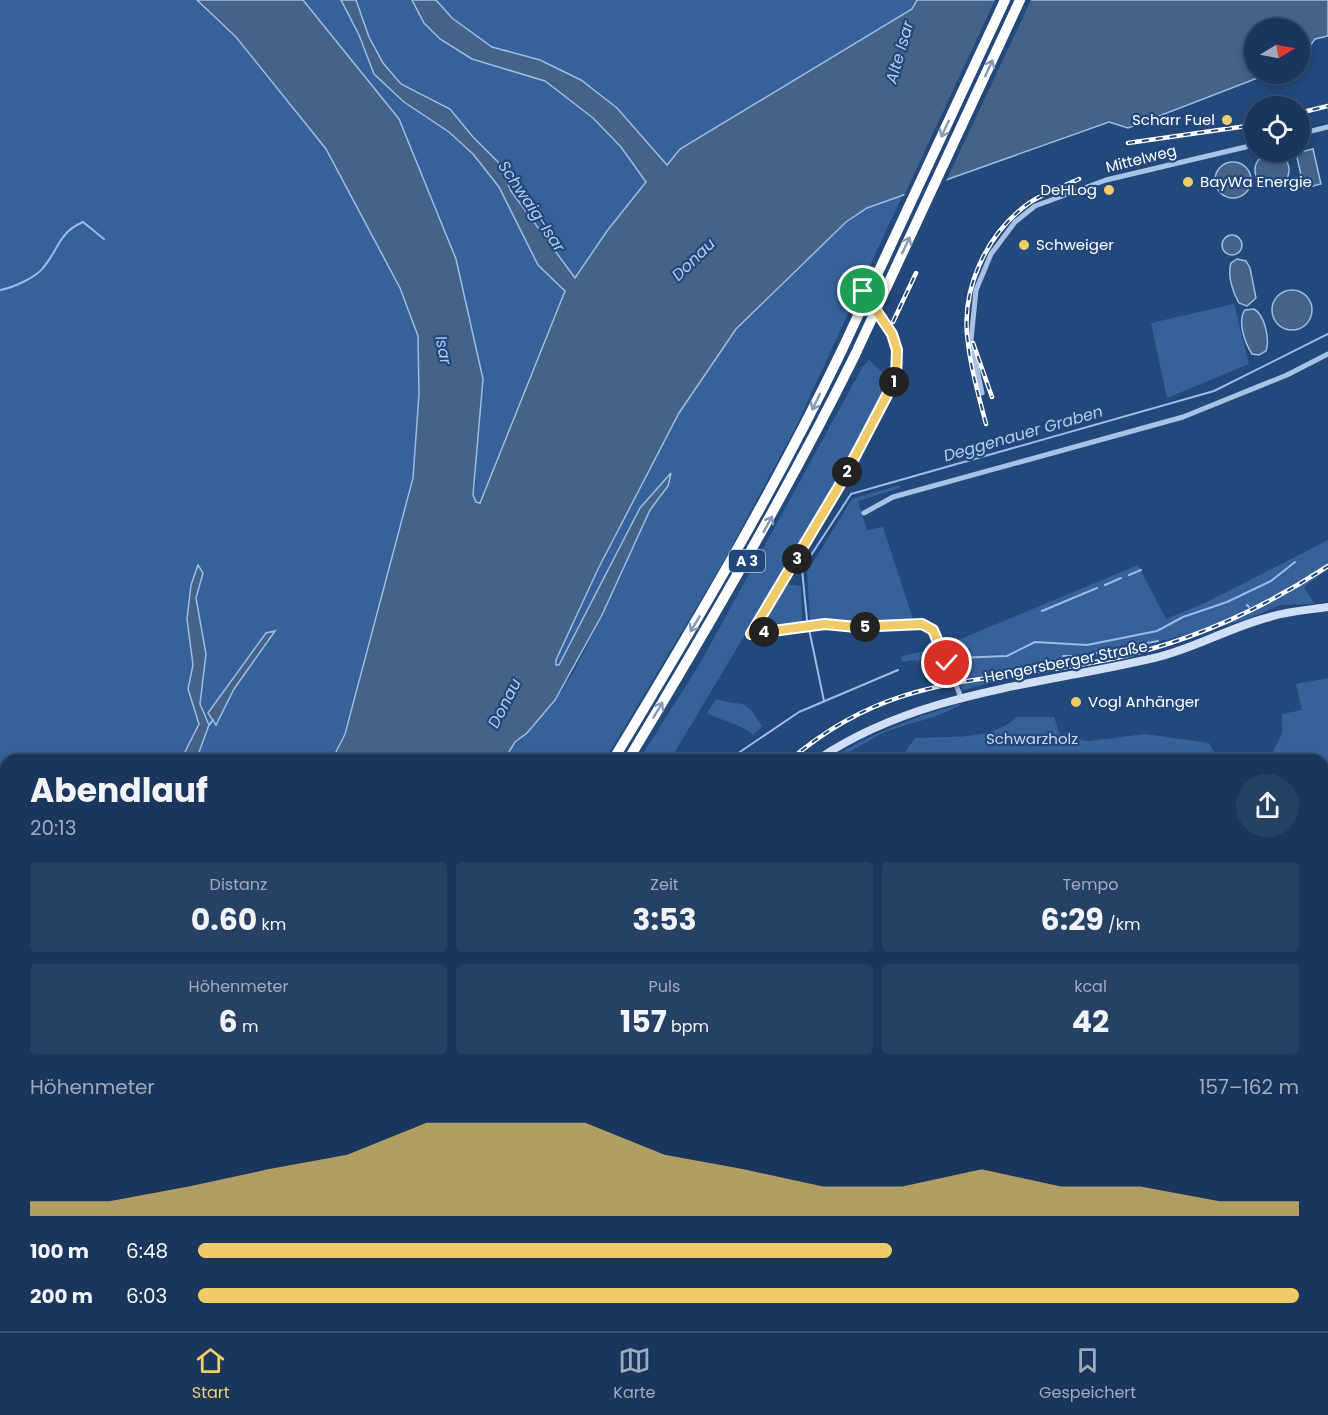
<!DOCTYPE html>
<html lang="de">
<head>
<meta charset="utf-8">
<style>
  body { margin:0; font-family:Poppins,sans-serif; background:#274165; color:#f1f3f6; height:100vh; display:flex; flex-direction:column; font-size:22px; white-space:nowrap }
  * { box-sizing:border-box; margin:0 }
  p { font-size:20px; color:#9fabbb }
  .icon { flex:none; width:33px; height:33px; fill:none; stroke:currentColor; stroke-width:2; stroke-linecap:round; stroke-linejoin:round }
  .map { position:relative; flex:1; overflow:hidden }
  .panel { position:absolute; left:0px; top:754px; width:1329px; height:578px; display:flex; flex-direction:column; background:#1a365c; border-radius:18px 18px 0 0; box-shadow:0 3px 9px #0003,0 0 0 2px #385072 }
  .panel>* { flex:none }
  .needle { width:39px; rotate:80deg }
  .fabs { position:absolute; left:1244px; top:18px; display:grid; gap:12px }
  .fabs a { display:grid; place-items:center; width:66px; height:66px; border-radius:50%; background:#1a365c; box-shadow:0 3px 9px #0003,0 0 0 2px #385072; font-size:30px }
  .pin { position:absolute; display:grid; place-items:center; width:51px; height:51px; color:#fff; margin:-26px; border:3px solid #fff; border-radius:50%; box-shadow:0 2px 6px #0007 }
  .km { position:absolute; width:30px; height:30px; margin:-15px; border-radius:50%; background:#222; color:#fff; font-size:16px; line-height:30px; text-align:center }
  .round { display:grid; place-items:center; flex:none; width:63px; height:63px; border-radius:32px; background:#274165 }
  .overview { display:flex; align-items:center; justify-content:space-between; height:102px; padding:0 30px }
  h1 { font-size:33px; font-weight:700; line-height:45px }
  .figures { display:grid; grid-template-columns:repeat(3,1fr); gap:9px; height:102px; padding:6px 30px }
  .figures div { display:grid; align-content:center; border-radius:6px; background:#274165; text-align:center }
  .figures b { font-size:30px; font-weight:700 }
  .figures small { font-size:16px; font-weight:400 }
  .figures p { font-size:16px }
  .chart { height:168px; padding:12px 30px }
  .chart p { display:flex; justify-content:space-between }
  .chart svg { width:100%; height:108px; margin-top:6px; fill:#f0cb6a; opacity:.7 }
  ul { padding:0 30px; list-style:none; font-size:20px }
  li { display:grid; grid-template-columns:96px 72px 1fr; align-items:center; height:45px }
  li i { height:15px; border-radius:8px; background:#f0cb6a }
  .dock { display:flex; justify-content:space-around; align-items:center; height:84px; border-top:2px solid #385072; background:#1a365c; font-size:16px; color:#9fabbb }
  .dock a { display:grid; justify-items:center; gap:3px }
  .dock .current { color:#f0cb6a }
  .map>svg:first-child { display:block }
  .green { fill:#376299 }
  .water { fill:#466287; stroke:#9bbce6; stroke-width:1.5 }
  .pier { fill:#23487b }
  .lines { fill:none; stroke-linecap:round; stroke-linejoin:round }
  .stream { stroke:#9bbce6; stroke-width:2 }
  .minor { stroke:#a7c2e5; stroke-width:5 }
  .secondary { stroke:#d0dff5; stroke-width:8 }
  .motorway { stroke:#fff; stroke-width:10 }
  .rail-casing { stroke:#fff; stroke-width:4.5 }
  .rail { stroke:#23487b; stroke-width:2; stroke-dasharray:7; stroke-linecap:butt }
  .motorway-bridge { stroke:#fff; stroke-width:10 }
  .oneway { stroke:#869ab6 }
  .route-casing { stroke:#fff; stroke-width:12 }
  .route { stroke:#f0cb6a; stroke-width:8 }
  .poi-dot { fill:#f0cb6a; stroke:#23487b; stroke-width:2 }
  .labels { text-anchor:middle; stroke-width:4.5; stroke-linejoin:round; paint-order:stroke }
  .shield { fill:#23487b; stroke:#bdc8d7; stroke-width:1.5 }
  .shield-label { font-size:14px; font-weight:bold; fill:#fff }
  .poi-label { font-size:15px; fill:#fff; stroke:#23487b; text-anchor:start }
  .street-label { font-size:15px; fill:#fff; stroke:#23487b }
  .park-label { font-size:15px; fill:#c9dcf4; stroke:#23487b }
  .water-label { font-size:16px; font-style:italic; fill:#b2cced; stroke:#23487b }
</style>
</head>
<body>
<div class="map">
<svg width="1328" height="1331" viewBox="0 0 1328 1331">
  <rect width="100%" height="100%" fill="#23487b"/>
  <!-- green -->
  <path class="green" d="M0,0H197L236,37L326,149L400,288L418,336L419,394L413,478L344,734L332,760H6V1192L0,1200Z
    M303,0H341L359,35L374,74L449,132L473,154L499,187L538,265L566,291L480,503L476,502L473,495L476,482L399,119Z
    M356,0H412L424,23L440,39L472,59L545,81L593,118L621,147L646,182L607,231L575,278L511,191L498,162L422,93L401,84L383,63L369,37Z
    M436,0H917L912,8L680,149L667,165L617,108L540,60L492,47L451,18Z
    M902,196L795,429L720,568L605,760H504C516,737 538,723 554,702C596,643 617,572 650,510C657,497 667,489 670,474L640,508L559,665H556V660L598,569L679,413L736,329L846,222L867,208Z
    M1234,304L1249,364L1167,398L1151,323Z
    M869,360L890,379L834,486L670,760H639L699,665L863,366Z
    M900,485V488L858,501L867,530L883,527L914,622L888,625L810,621L807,572L852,499Z
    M1328,540V569L1304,587L1314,604L1280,605L1246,620L962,690L954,664L944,646L1138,565L1166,619L1209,601Z
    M785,584L801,586L802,623L766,628L763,620Z
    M935,645L942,659L930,662L923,658L917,662L915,660L902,662L901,656L926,651Z
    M1328,678V1331H558L561,1326H1323V760H1269L1282,733V714L1302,710L1296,684Z
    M716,699C745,708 743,695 762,726L753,735C742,724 721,721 707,713Z
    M963,703C941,718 905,723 879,735C868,740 838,761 829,760C871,733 915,717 963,703Z
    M1017,717H1054L1061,738L1089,741L1145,734L1209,743L1218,760H900L915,738C949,736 991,741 1017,717Z
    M6,1245V1326H35L32,1331H0V1256Z"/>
  <!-- water -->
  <path class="water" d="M197,0H303L399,119L456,259L483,379L473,495L476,502L480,503L565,291L538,265L499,187L473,154L449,132L404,102L374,74L359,35L341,0H356L369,37L383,63L401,84L450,109L473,137L498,162L511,191L575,278L607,231L646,182L621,147L593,118L545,81L472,59L440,39L424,23L412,0H436L452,18L492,47L540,60L581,80L617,108L667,165L680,149L912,9L917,0H1328V36L1315,39L1299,61V28H1254V74H1268L1128,128L1109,122L867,208L846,222L736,329L679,413L598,569L556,660V665H559L640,508L671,473L668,486L650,510L602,615L555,700L527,733L515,742L504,760H332L345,734L413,478L419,394L418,336L400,288L326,149L236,37Z
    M1313,149L1321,184L1304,188L1296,153Z
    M1255 170a17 17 0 1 1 34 0a17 17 0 1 1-34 0Z
    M1215 180a18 18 0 1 1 36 0a18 18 0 1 1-36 0Z
    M1222 245a10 10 0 1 1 20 0a10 10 0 1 1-20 0Z
    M1237,259L1246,261L1250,268L1256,298L1247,306L1239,303C1233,293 1227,275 1231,263Z
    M1272 310a20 20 0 1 1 40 0a20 20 0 1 1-40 0Z
    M1254,309C1265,315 1270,340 1266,351L1259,355L1252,354C1245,343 1237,321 1245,310Z
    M198,565L203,573L196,598L206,654L200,704L209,725L196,760L183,756L199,724L188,689L193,665L187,619L191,585Z
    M275,631L234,689L216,725L208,713L266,633Z
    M6,1192V1245L0,1256V1200Z
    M43,1326H206L203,1331H39Z"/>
  <!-- pier -->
  <path class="pier" d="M995,0H1031L945,183L903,198Z"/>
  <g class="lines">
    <!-- stream -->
    <path class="stream" d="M0,290C12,288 35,278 43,268C59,249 58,233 83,222L104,239
      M1129,575L1141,570
      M1105,585L1121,578
      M1247,605L1249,607
      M1042,611L1097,588
      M807,620L802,569L851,494L1214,391L1328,334
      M809,629L824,701
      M1063,656H1081L1158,641
      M924,658L948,649L953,657L957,658L1007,656L1035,642L1087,645L1157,631L1183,617L1227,602L1271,581L1295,562
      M209,725L213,720
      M182,760L183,756
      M728,760L799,712L898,670
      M372,1331L374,1326"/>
    <!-- minor -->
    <path class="minor" d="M1299,134L1328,127
      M982,393L971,340L976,290L991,254L1015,222L1035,206L1106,180L1254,145
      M864,513L893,497L1183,417L1287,375L1328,354
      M751,634L841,483L896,378L897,350L892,334L863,291
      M751,634L825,624L872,627L915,623L933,631L961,697"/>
    <!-- secondary -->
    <path class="secondary" d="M817,760C917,692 1039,685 1154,658C1194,649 1230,627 1270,617C1289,611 1308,610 1328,607
      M559,1331L561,1326"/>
    <!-- motorway -->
    <path class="motorway" d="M613,760C694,626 774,491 842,350
      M628,760C708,627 786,494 855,355
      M274,1331L276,1326
      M292,1331L294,1326"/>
    <defs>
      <path id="rail" d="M1299,113L1328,106
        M1128,143L1254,125
        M893,322L916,273
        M973,343L992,397
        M986,424C979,397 971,370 968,343C960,290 986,234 1029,203C1044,193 1062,187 1079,179
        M790,760C894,671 983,685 1106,660C1185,644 1261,610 1328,566
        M476,1331L478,1326"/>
    </defs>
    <!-- rail casing -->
    <use href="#rail" class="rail-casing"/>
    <!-- rail -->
    <use href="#rail" class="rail"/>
    <!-- motorway-bridge -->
    <path class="motorway-bridge" d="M842,350L1005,0
      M855,355L1020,0"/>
  </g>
  <!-- one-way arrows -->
  <defs><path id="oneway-shaft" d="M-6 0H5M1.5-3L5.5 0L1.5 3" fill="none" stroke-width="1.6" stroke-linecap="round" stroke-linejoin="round" transform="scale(1.5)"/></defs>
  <g class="oneway">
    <use href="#oneway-shaft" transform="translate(989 68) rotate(-65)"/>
    <use href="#oneway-shaft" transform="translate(945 129) rotate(115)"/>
    <use href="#oneway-shaft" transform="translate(906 245) rotate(-65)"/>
    <use href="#oneway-shaft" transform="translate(816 402) rotate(116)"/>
    <use href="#oneway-shaft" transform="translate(768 524) rotate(-61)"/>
    <use href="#oneway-shaft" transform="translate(695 624) rotate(121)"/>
    <use href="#oneway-shaft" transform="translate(658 710) rotate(-59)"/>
  </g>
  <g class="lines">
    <defs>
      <path id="route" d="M863,291L892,334L897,350L896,378L841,483L751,634L825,624L856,627L922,624L933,630L947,663"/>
    </defs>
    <!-- route casing -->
    <use href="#route" class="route-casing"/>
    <!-- route -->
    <use href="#route" class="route"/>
  </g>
  <!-- markers -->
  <g class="poi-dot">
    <circle cx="1227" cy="120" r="6"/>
    <circle cx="1188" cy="182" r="6"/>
    <circle cx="1109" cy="190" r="6"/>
    <circle cx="1024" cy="245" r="6"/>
    <circle cx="1076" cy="702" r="6"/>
  </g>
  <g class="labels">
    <!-- shield labels -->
    <rect class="shield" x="729" y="550" width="36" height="22" rx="4.5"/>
    <g class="shield-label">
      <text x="747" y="566">A 3</text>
    </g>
    <!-- poi labels -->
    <g class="poi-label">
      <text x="1215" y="125" text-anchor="end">Scharr Fuel</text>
      <text x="1200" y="187">BayWa Energie</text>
      <text x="1097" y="195" text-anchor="end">DeHLog</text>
      <text x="1036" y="250">Schweiger</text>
      <text x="1088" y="707">Vogl Anhänger</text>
    </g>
    <!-- street labels -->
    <g class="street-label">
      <text transform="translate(1141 159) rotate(-14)" y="5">Mittelweg</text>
      <text transform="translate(1066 662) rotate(-11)" y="5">Hengersberger Straße</text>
    </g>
    <!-- park labels -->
    <g class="park-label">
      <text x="1032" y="744">Schwarzholz</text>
    </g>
    <!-- water labels -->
    <g class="water-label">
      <text transform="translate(899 52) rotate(-74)" y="6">Alte Isar</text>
      <text transform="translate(532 206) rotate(56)" y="6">Schwaig-Isar</text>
      <text transform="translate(693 259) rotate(-44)" y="6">Donau</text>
      <text transform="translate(444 350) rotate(79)" y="6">Isar</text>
      <text transform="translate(1023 433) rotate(-16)" y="6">Deggenauer Graben</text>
      <text transform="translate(504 703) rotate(-63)" y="6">Donau</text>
    </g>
  </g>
</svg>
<div class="fabs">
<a><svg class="needle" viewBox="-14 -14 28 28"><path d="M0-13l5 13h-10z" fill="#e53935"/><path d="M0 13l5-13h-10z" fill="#9fabbb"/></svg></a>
<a><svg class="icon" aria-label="locate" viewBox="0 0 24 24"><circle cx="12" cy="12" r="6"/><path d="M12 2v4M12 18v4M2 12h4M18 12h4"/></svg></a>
</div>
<div class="pin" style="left:863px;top:291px;background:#1e9e55"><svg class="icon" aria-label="arrive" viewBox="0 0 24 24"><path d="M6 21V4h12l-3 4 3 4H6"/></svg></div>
<div class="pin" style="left:947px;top:663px;background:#d93025"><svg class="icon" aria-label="check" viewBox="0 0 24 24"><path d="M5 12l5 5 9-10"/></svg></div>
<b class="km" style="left:894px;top:382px">1</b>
<b class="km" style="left:847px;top:472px">2</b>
<b class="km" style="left:797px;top:559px">3</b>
<b class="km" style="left:764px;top:632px">4</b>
<b class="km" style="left:865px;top:627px">5</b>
<section class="panel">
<div class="overview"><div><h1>Abendlauf</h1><p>20:13</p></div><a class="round"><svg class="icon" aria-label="share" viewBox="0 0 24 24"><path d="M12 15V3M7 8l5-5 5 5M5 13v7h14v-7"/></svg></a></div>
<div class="figures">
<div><p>Distanz</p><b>0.60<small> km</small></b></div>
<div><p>Zeit</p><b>3:53</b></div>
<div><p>Tempo</p><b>6:29<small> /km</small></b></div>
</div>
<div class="figures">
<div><p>Höhenmeter</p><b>6<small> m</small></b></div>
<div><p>Puls</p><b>157<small> bpm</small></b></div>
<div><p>kcal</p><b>42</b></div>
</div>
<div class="chart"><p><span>Höhenmeter</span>157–162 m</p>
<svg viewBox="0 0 160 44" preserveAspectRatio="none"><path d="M0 44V38L10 38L20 32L30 25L40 19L50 6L60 6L70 6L80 19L90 25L100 32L110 32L120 25L130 32L140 32L150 38L160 38V44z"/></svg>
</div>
<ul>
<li><b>100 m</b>6:48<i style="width:63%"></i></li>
<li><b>200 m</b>6:03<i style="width:100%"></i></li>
</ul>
</section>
</div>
<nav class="dock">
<a class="current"><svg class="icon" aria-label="home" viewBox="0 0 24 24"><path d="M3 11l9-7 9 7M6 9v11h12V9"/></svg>Start</a>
<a><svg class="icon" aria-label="map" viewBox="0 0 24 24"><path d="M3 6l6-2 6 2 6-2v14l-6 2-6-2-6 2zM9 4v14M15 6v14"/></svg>Karte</a>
<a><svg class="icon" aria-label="saved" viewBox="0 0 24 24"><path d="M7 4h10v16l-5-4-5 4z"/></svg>Gespeichert</a>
</nav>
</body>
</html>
